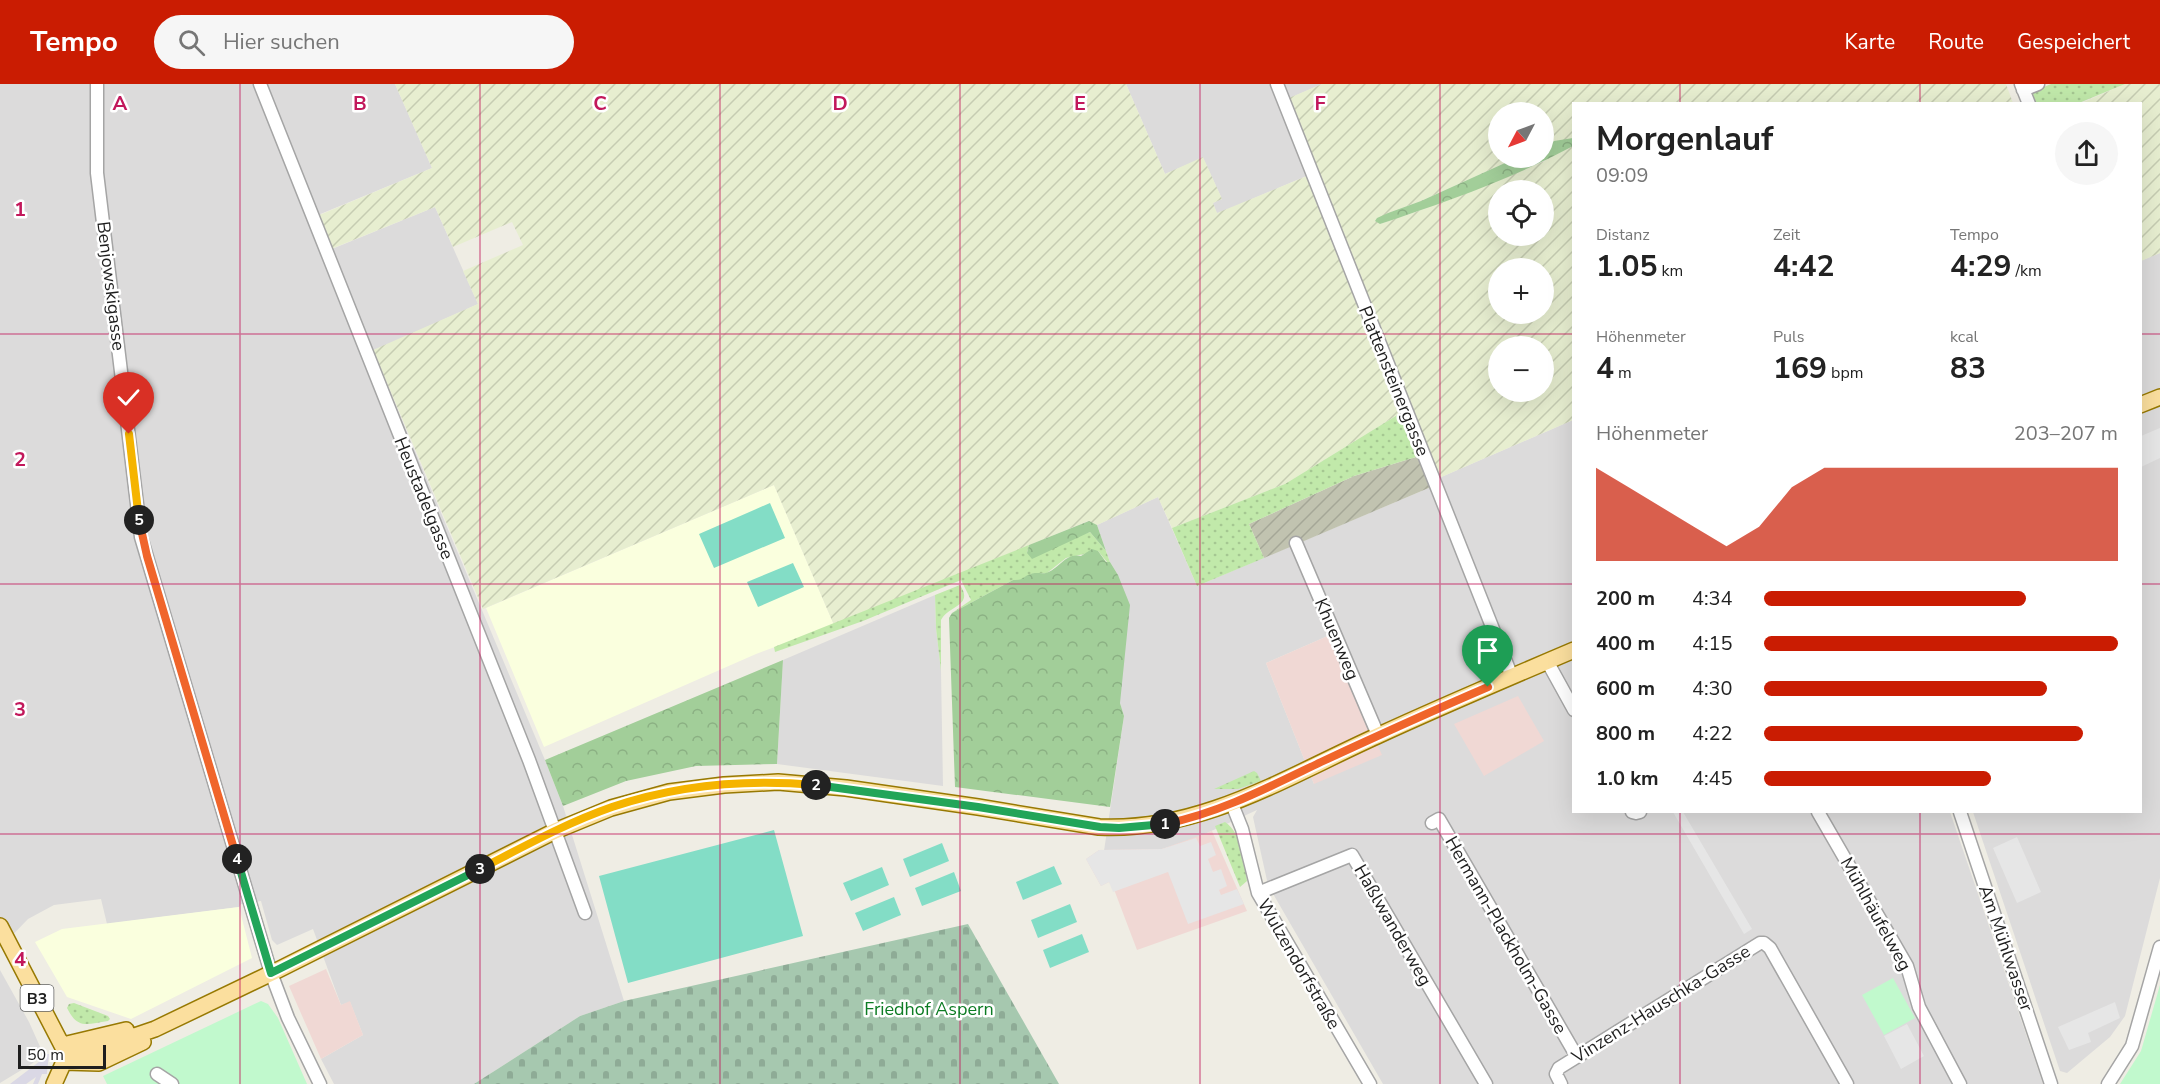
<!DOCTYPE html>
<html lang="de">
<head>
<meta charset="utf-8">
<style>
  body { margin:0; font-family:"Nunito Sans",sans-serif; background:#f6f6f6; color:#222; height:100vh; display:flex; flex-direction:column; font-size:22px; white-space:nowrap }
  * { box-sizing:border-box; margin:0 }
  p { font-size:20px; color:#767676 }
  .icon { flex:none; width:33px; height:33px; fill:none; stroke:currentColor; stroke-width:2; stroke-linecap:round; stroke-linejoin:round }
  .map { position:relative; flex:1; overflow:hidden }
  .sheet { position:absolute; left:1572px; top:18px; width:570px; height:711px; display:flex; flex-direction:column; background:#fff; border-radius:0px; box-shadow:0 6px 24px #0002 }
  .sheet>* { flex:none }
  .needle { width:39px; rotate:229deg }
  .fabs { position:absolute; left:1488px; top:18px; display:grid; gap:12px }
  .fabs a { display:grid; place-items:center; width:66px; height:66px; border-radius:50%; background:#fff; box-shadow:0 6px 24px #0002; font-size:30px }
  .scale { position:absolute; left:18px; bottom:15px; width:88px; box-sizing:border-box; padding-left:6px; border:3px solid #1e1e1e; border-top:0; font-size:16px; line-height:21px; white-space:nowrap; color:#1e1e1e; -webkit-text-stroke:4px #fff; paint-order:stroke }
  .pin { position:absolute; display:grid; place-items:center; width:51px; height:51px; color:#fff; margin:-62px -26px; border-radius:50% 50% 50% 0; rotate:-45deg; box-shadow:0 0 6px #0007 }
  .pin .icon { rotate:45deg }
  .km { position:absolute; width:30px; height:30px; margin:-15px; border-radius:50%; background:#222; color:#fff; font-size:16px; line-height:30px; text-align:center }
  .round { display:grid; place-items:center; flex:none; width:63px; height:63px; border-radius:32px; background:#f6f6f6 }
  .headline { display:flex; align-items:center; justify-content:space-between; height:102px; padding:0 24px }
  h1 { font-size:33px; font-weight:700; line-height:45px }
  .metrics { display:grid; grid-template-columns:repeat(3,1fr); gap:9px; height:102px; padding:6px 24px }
  .metrics div { display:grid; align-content:center }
  .metrics b { font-size:30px; font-weight:700 }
  .metrics small { font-size:16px; font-weight:400 }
  .metrics p { font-size:16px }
  .chart { height:168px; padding:12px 24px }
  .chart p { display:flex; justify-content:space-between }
  .chart svg { width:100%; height:108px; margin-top:6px; fill:#ca1c02; opacity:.7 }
  ul { padding:0 24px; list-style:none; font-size:20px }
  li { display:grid; grid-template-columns:96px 72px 1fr; align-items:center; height:45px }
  li i { height:15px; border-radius:8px; background:#ca1c02 }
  header { display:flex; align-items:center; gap:36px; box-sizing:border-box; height:84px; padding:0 30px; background:#ca1c02; color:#fff }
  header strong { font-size:28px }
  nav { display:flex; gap:33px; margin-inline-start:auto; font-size:21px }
  .search { width:420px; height:54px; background:#f6f6f6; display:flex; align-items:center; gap:15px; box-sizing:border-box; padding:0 21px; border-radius:33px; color:#767676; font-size:22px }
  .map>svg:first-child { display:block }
  .residential { fill:#dcdbdb; fill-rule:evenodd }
  .commercial { fill:#f0d8d4 }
  .education { fill:#faffde }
  .construction { fill:url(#construction-furrows) }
  .farmland { fill:url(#farmland-furrows); fill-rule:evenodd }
  .grass { fill:url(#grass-dots) }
  .forest { fill:url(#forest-crowns) }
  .cemetery { fill:url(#cemetery-stones) }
  .park { fill:#c1f9cd }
  .pitch { fill:#83ddc6 }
  .parking { fill:#e6e6e6 }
  .plaza { fill:#dad8e5 }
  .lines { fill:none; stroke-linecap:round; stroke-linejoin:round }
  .minor-casing { stroke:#a5a5a5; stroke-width:15 }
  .major-casing { stroke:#977902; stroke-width:18 }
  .minor { stroke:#fff; stroke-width:12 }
  .major { stroke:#fbdf9e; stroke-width:15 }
  .split-1-casing { stroke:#fff; stroke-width:12 }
  .split-2-casing { stroke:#fff; stroke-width:12 }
  .split-3-casing { stroke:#fff; stroke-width:12 }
  .split-4-casing { stroke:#fff; stroke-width:12 }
  .split-5-casing { stroke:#fff; stroke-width:12 }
  .split-6-casing { stroke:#fff; stroke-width:12 }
  .split-1 { stroke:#f0652b; stroke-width:8 }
  .split-2 { stroke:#22a559; stroke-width:8 }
  .split-3 { stroke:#f5b400; stroke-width:8 }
  .split-4 { stroke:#22a559; stroke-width:8 }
  .split-5 { stroke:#f0652b; stroke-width:8 }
  .split-6 { stroke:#f5b400; stroke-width:8 }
  .grid { fill:none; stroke:#c2185b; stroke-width:1.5; stroke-opacity:0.55 }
  .labels { text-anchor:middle; stroke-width:5; stroke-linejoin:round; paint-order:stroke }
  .shield { fill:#fff; stroke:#626262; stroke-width:1.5 }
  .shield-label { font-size:16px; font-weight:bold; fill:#1e1e1e }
  .street-label { font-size:18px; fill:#1e1e1e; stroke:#fff }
  .park-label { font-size:18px; fill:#0d7c24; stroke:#fff }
  .grid-label { font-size:20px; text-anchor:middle; font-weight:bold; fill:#c2185b; stroke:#fff; stroke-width:5; stroke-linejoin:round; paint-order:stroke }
</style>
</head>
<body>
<header>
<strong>Tempo</strong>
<div class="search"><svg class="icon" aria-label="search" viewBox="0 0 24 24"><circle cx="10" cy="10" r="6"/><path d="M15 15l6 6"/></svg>Hier suchen</div>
<nav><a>Karte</a><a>Route</a><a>Gespeichert</a></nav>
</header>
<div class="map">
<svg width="2160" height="1000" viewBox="0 0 2160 1000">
  <defs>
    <pattern id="construction-furrows" width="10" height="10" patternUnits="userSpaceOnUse" patternTransform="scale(1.5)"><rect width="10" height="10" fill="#c1c3b0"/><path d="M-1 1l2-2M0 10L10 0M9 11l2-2" fill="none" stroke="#a5a797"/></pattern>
    <pattern id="farmland-furrows" width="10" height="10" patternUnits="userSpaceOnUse" patternTransform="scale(1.5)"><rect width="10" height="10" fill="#e7eed0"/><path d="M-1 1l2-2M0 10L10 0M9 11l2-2" fill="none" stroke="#c6ccb2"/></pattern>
    <pattern id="grass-dots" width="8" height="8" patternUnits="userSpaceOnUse" patternTransform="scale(1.5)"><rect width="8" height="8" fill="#c1e9aa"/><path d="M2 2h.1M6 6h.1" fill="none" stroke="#a5c792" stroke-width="1.8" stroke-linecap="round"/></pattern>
    <pattern id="forest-crowns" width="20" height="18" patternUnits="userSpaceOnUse" patternTransform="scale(1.5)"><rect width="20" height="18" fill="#a2ce99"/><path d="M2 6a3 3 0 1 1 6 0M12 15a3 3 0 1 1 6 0" fill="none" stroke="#8bb083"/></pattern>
    <pattern id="cemetery-stones" width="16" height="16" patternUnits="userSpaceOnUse" patternTransform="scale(1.5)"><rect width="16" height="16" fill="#a6c8af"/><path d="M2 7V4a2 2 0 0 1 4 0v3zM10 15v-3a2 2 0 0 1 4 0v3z" fill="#8eab96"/></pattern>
  </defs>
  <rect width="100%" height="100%" fill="#efede4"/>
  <!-- residential -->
  <path class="residential" d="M0,0H395L432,84L318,131L332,165L435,123L478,220L373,267L545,676L563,722L624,917L580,932L474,1000H334L321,975L363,951L350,918L341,921L313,845L277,861L272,856L261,817L241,820L239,823L107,840L101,815L54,821L28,835L0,864Z
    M1126,0H1322L1290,14L1318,87L1217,130L1213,119L1222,115L1203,74L1165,90Z
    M2160,169V794L2125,932L2110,953L2067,989L2060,987L1973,728H2140V177Z
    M1573,336L1574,728H1950L2043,1000H1383L1268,801L1253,733L1257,726L1196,754L1162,765L1104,767L1124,632L1120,619L1118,491L1110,478L1097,441L1158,413L1197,502L1431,403L1439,394ZM1330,551L1314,700L1266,579Z
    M935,511L936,544L941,587L943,702L777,680L783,576Z
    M0,886L29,938L42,967L33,979L0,999Z"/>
  <!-- commercial -->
  <path class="commercial" d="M1330,551L1382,671L1314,700L1266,579Z
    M1518,612L1544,657L1484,692L1454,640Z
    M1212,747L1247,827L1137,866L1115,808L1109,798L1101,802L1086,775L1099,766L1162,765Z
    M326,885L341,921L350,917L363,951L321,975L289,902Z"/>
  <!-- education -->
  <path class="education" d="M774,401L834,541L756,570L544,663L486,524Z
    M239,823L252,874L131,935L67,913L35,858L62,845Z"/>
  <!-- construction -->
  <path class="construction" d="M1416,373L1420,377L1431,403L1264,474L1249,440L1354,392Z"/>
  <!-- farmland -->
  <path class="farmland" d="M395,0H1126L1165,90L1203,73L1222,115L1213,119L1217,129L1307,92L1399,330L1285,400L1172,444L1158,413L1097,441L1088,437L834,541L774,401L483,525L373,266L478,220L463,187L523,161L512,138L453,163L435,123L331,165L317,132L432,84Z
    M1322,0H2006L2013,19L1574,20L1573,336L1439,394L1289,14ZM1498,28H1544V62L1554,57L1545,77L1424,125L1380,140L1388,129L1421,117L1516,74H1498ZM1498,106H1544V152H1498ZM1498,184H1544V230H1498ZM1498,262H1544V308H1498Z
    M2125,0H2160V169L2141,177L2140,20H2079Z"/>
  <!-- grass -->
  <path class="grass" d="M2051,0H2125L2079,19H2036L2032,8Z
    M1399,330L1416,373L1354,392L1249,440L1264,474L1197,502L1172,444L1285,400Z
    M1090,448L1106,467L1110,478H1107L1098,467L1066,474L1047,489L1031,490L1023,496H1013L952,529L971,516L961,496L863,537L775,568L774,563L1029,461L1027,469Z
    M960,501C974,522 949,521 941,536V587L936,544L935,511Z
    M1254,687L1257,689L1261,697L1238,705H1214Z
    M1225,738C1242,749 1245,778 1247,797L1240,803L1215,742Z
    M74,919L108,932L110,935L108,937C87,940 78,946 67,924L69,920Z"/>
  <!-- forest -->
  <path class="forest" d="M1573,54V62C1512,95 1445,118 1380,140L1375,137L1377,134L1388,129L1421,117L1516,74H1544V62L1554,57Z
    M1089,437L1097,441L1106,467L1090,448L1032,475L1027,469L1029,461Z
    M1092,465L1098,467L1106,478H1110L1118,491L1130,521L1120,619L1124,632L1110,723L955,703L949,534L952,529L1013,496C1026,496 1021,493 1031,490C1035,488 1041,490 1046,489C1059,485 1066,468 1081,472Z
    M783,576L777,680L696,682L626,697L563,722L545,676Z"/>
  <!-- cemetery -->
  <path class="cemetery" d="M968,840L1059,1000H474L580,932L624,917Z"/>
  <!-- park -->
  <path class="park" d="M1893,894L1915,934L1884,951L1862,911Z
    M2160,901V1000H2120L2141,967Z
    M261,917L268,920L278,934L307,1000H107L103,992Z"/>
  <!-- pitch -->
  <path class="pitch" d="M770,419L785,454L714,484L699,450Z
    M793,479L804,503L758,523L747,498Z
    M774,746L803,852L628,899L599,792Z
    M942,759L949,777L910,793L903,775Z
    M1054,782L1062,800L1023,816L1016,798Z
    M882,783L889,801L851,817L843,799Z
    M954,788L961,807L922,822L915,804Z
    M894,813L901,831L863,847L855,829Z
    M1070,820L1077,838L1038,854L1031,836Z
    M1082,850L1089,868L1050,884L1043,866Z"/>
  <!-- parking -->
  <path class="parking" d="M2160,344V374L2141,383V352Z
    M1673,728H1683L1752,845L1744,850Z
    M2017,753L2041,808L2017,819L1993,764Z
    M1196,754L1200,762L1211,758L1216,771L1208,775L1213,788L1221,785L1227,802L1219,806L1221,811L1237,805L1244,820L1188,840L1168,788L1113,808L1109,798L1101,802L1086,775L1099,766L1162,765Z
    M2115,918L2120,934L2088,949L2091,958L2069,966L2058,943Z
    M1907,940L1924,972L1901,985L1884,952Z"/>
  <!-- plaza -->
  <path class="plaza" d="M45,970H49L47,988V990H42L38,1000H33L36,993L26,1000H10L44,974Z"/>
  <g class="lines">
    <defs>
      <path id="minor" d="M97,0V89L141,453L271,889L288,934L320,1000
        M260,0L529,676L585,829
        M1277,0L1512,593
        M2021,0L2029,20
        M2023,6L2038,0
        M1296,459L1378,651
        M1547,577L1574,626
        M1232,720L1242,745L1258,809L1370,1000
        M1632,728L1636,729L1640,728
        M1818,728L1907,882L1919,923L1960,1000
        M1960,728L2051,1000
        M1432,739L1439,735L1577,973
        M1258,809L1352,771L1486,1000
        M157,990L172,1000
        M1561,1000L1556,990L1559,984L1760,859H1764L1770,864L1847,1000
        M2108,1000L2132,962L2160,863"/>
      <path id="major" d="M2140,321L2160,313
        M0,842L67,971
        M63,961L126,946
        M67,971L105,962L155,945L278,886L555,747L611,724L669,708L724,701L778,698L846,704L978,723L1099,743C1201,748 1288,692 1377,652C1442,622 1508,594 1574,566
        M64,978L99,979L143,958
        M54,1000L67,971"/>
    </defs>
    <!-- minor casing -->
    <use href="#minor" class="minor-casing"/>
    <!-- major casing -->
    <use href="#major" class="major-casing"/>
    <!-- minor -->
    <use href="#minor" class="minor"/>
    <!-- major -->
    <use href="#major" class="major"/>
  </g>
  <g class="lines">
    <defs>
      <path id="split-1" d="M1165,740C1220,729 1271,702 1321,678C1377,652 1432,627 1488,603"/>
      <path id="split-2" d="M816,701L978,723L1100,743L1119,744L1165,740"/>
      <path id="split-3" d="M480,785C523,763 566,739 612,723C677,701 748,695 816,701"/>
      <path id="split-4" d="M237,775L271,889L480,785"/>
      <path id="split-5" d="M139,436L147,472L237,775"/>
      <path id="split-6" d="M129,350L139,436"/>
    </defs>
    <!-- split-1 casing -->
    <use href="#split-1" class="split-1-casing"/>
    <!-- split-2 casing -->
    <use href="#split-2" class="split-2-casing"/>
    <!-- split-3 casing -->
    <use href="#split-3" class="split-3-casing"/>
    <!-- split-4 casing -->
    <use href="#split-4" class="split-4-casing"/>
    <!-- split-5 casing -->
    <use href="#split-5" class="split-5-casing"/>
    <!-- split-6 casing -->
    <use href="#split-6" class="split-6-casing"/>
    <!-- split-1 -->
    <use href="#split-1" class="split-1"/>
    <!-- split-2 -->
    <use href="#split-2" class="split-2"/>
    <!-- split-3 -->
    <use href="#split-3" class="split-3"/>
    <!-- split-4 -->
    <use href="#split-4" class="split-4"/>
    <!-- split-5 -->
    <use href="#split-5" class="split-5"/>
    <!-- split-6 -->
    <use href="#split-6" class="split-6"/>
  </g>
  <!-- grid -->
  <path class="grid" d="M240,0V1000M480,0V1000M720,0V1000M960,0V1000M1200,0V1000M1440,0V1000M1680,0V20M1920,0V20M0,250H1574M2140,250H2160M0,500H1574M2140,500H2160M1680,728V1000M1920,728V1000M0,750H2160"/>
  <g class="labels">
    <!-- shield labels -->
    <rect class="shield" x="20.5" y="901" width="33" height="26" rx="4.5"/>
    <g class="shield-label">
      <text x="37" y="920">B3</text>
    </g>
    <!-- street labels -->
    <g class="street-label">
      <text transform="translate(111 202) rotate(83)" y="6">Benjowskigasse</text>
      <text transform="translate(1394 297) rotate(68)" y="6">Plattensteinergasse</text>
      <text transform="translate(424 414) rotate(68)" y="6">Heustadelgasse</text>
      <text transform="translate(1337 555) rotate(67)" y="6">Khuenweg</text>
      <text transform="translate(1876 830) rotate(61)" y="6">Mühlhäufelweg</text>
      <text transform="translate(1393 841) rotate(60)" y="6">Haßlwanderweg</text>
      <text transform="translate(1506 851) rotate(60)" y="6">Hermann-Plackholm-Gasse</text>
      <text transform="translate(2006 864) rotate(71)" y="6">Am Mühlwasser</text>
      <text transform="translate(1299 880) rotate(60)" y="6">Wulzendorfstraße</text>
      <text transform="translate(1661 920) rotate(-32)" y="6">Vinzenz-Hauschka-Gasse</text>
    </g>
    <!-- park labels -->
    <g class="park-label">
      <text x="929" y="931">Friedhof Aspern</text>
    </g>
  </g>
  <g class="grid-label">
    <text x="120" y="26">A</text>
    <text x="360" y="26">B</text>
    <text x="600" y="26">C</text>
    <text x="840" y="26">D</text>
    <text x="1080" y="26">E</text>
    <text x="1320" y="26">F</text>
    <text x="20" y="132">1</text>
    <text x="20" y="382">2</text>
    <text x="20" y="632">3</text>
    <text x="20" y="882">4</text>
  </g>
</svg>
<div class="fabs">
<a><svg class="needle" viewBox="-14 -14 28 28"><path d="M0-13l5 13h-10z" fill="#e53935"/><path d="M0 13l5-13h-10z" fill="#767676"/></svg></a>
<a><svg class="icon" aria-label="locate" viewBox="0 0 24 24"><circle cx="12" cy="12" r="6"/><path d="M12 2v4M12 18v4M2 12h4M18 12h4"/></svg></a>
<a>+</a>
<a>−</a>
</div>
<div class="scale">50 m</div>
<div class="pin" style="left:1488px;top:603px;background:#1e9e55"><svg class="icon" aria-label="arrive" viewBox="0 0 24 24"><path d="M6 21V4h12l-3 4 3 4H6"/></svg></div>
<div class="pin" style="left:129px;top:350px;background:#d93025"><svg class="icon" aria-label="check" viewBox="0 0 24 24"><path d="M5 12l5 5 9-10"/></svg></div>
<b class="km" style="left:1165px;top:740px">1</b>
<b class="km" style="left:816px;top:701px">2</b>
<b class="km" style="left:480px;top:785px">3</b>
<b class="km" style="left:237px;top:775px">4</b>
<b class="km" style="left:139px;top:436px">5</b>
<section class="sheet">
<div class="headline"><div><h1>Morgenlauf</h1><p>09:09</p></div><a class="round"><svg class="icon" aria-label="share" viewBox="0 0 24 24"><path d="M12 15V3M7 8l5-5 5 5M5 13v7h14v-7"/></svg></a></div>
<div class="metrics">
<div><p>Distanz</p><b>1.05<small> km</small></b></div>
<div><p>Zeit</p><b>4:42</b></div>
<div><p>Tempo</p><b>4:29<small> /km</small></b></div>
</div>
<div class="metrics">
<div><p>Höhenmeter</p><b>4<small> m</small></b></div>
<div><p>Puls</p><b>169<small> bpm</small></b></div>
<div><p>kcal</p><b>83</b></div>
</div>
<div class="chart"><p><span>Höhenmeter</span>203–207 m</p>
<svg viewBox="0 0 160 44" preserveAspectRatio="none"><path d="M0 44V6L10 14L20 22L30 30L40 38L50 30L60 14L70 6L80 6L90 6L100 6L110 6L120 6L130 6L140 6L150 6L160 6V44z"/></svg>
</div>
<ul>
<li><b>200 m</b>4:34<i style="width:74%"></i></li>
<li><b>400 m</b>4:15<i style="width:100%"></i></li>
<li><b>600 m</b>4:30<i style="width:80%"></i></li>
<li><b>800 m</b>4:22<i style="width:90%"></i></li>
<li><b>1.0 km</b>4:45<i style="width:64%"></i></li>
</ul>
</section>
</div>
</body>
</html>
